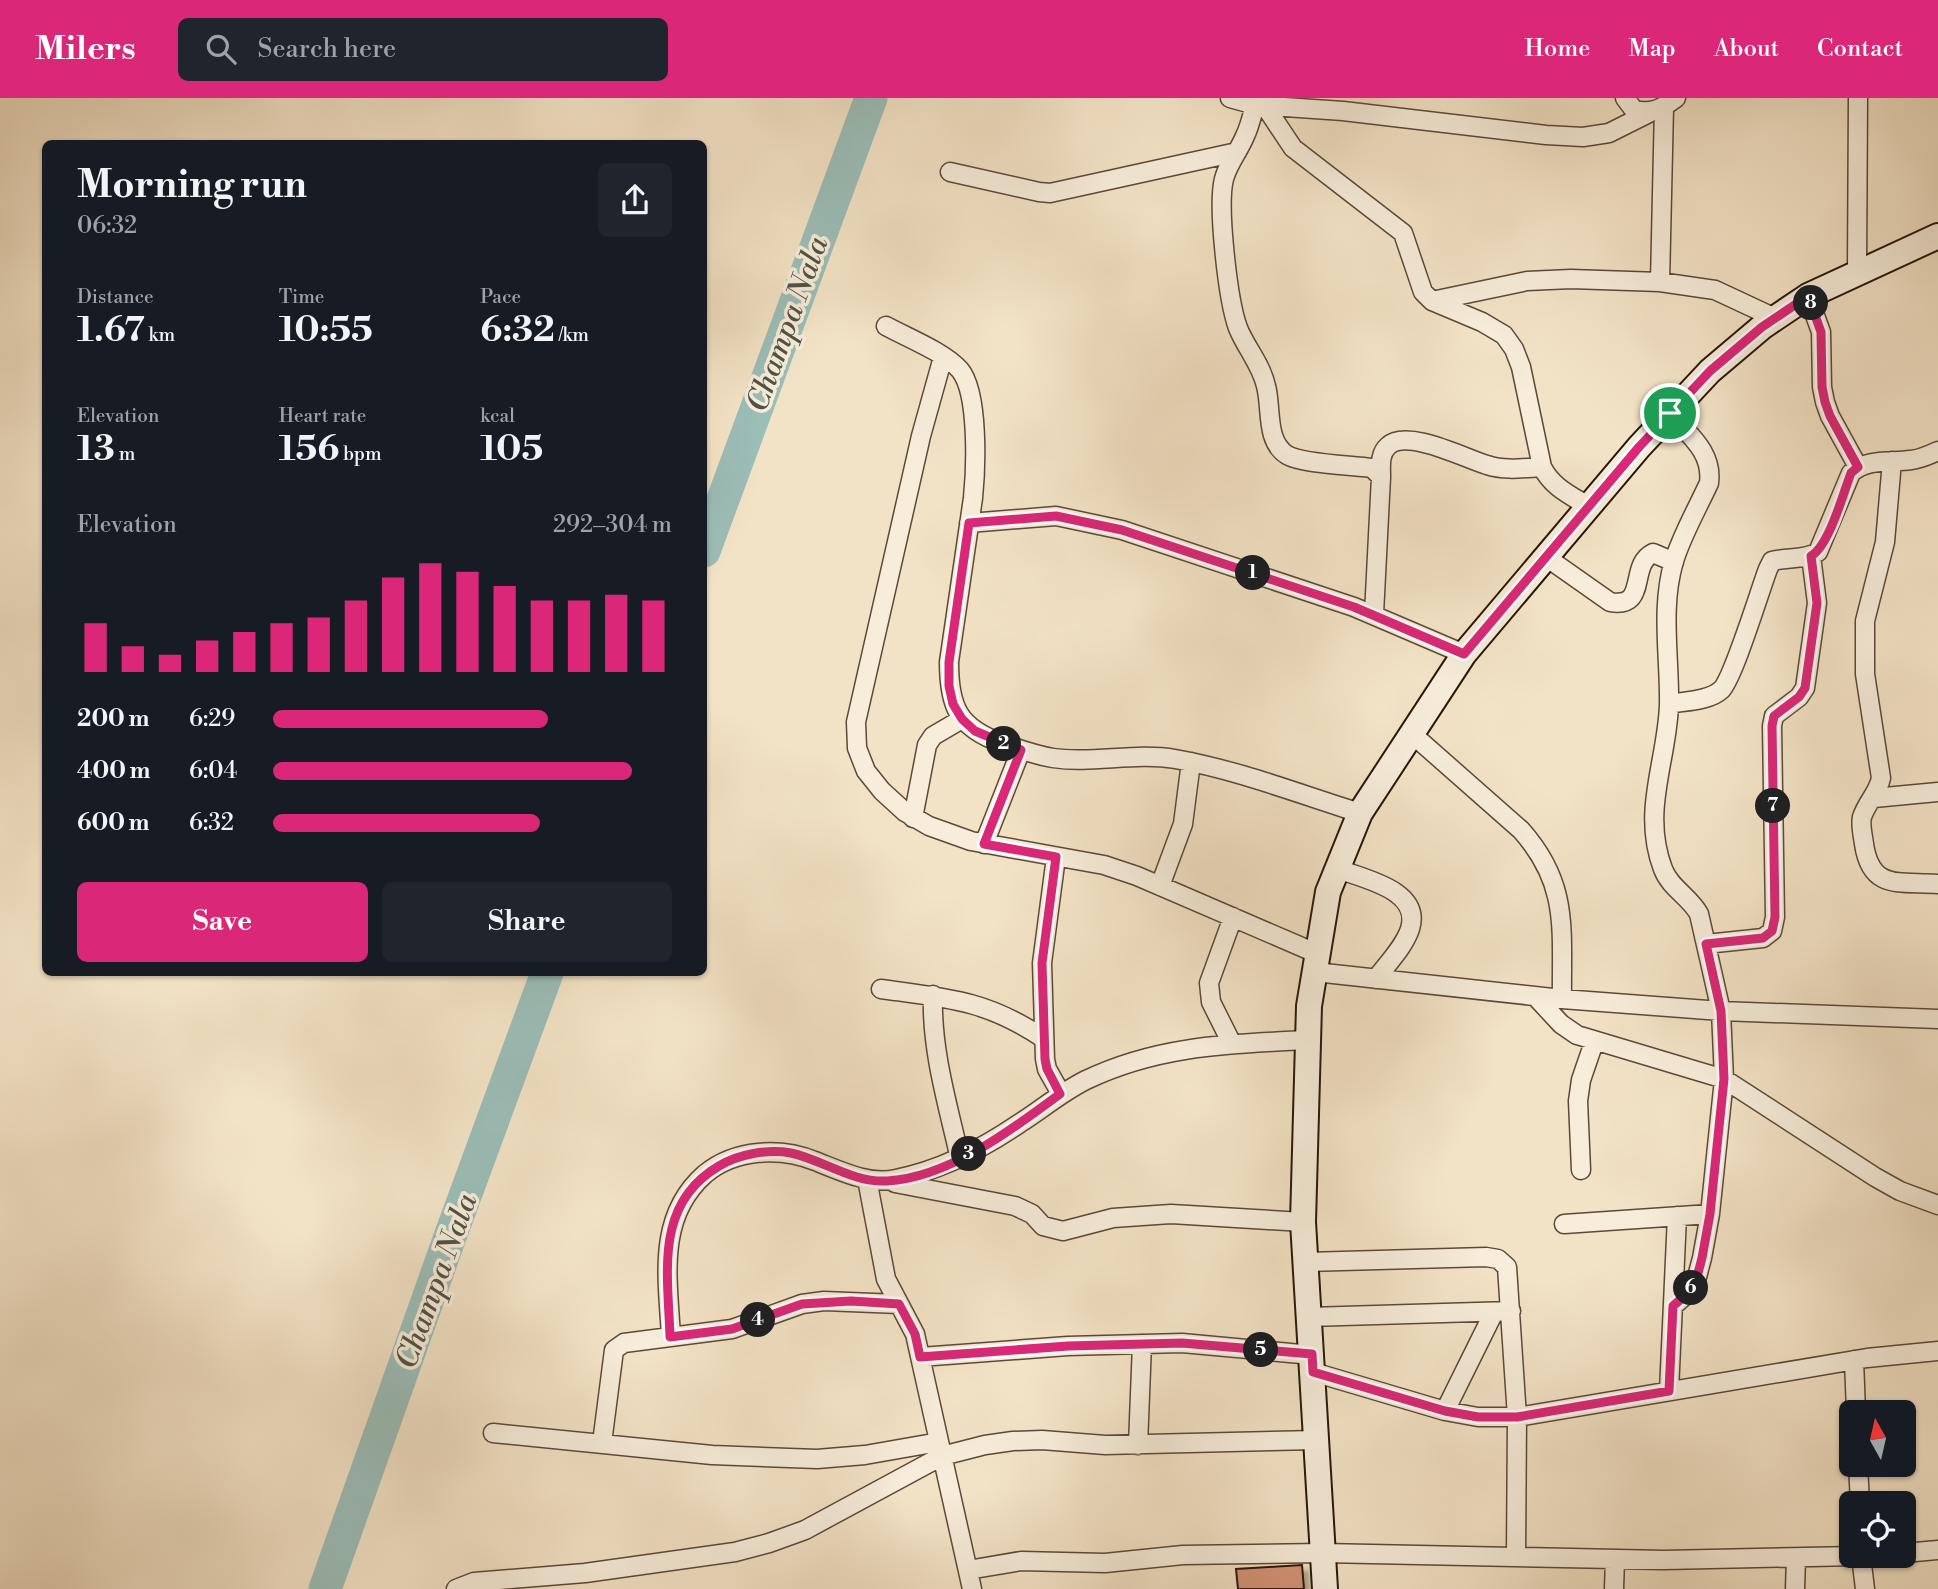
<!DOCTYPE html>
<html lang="en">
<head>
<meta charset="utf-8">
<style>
  body { margin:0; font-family:"Libre Bodoni",serif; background:#20242c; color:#f1f3f6; height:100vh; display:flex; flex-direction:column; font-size:26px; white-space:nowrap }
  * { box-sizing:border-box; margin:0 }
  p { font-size:23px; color:#9ea1a6 }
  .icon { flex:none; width:38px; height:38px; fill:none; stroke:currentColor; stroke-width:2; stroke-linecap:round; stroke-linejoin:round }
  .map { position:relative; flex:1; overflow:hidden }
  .panel { position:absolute; left:42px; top:42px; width:665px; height:836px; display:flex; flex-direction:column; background:#171b24; border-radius:10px; box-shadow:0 2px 5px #0004 }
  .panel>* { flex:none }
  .needle { width:46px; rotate:352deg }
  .buttons { position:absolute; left:1839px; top:1302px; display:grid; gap:14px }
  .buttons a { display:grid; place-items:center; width:77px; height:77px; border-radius:10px; background:#171b24; box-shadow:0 2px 5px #0004; font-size:35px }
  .pin { position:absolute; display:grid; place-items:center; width:60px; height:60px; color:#fff; margin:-30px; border:4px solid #fff; border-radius:50%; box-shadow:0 2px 7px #0007 }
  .km { position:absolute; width:35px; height:35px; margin:-18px; border-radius:50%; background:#222; color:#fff; font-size:19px; line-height:35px; text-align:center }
  .round { display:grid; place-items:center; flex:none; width:74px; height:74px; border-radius:10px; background:#20242c }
  .summary { display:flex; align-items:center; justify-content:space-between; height:119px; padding:0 35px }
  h1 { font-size:38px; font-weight:700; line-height:52px }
  .stats { display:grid; grid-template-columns:repeat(3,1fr); gap:10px; height:119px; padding:7px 35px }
  .stats div { display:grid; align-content:center }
  .stats b { font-size:35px; font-weight:700 }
  .stats small { font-size:19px; font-weight:400 }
  .stats p { font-size:19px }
  .chart { height:196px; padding:14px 35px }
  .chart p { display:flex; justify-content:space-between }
  .chart svg { width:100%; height:126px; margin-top:7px; stroke:#db2777; stroke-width:6 }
  .button { display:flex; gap:14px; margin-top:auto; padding:14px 35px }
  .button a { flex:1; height:80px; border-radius:10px; background:#db2777; color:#fff; font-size:28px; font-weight:700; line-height:80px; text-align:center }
  .button a+a { background:#20242c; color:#f1f3f6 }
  ul { padding:0 35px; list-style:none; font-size:23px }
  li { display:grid; grid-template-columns:112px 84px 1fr; align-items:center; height:52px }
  li i { height:18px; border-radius:9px; background:#db2777 }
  header { display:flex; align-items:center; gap:42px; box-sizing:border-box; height:98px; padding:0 35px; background:#db2777; color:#fff }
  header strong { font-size:33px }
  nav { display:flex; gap:38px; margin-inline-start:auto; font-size:24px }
  .search { width:490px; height:63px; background:#20242c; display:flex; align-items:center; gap:18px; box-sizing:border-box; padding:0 24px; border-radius:10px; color:#9ea1a6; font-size:26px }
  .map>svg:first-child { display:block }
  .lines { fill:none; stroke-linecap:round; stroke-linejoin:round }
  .river { stroke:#9bbeb8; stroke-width:33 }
  .building { fill:#d59377; stroke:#291609; stroke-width:2; filter:url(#shadow) }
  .minor-casing { stroke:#5c4938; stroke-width:21 }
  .secondary-casing { stroke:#291609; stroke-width:28 }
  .minor { stroke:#f7edda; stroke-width:18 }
  .secondary { stroke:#f7edda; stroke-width:24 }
  .route-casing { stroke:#fff; stroke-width:14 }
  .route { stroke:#db2777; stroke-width:9 }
  .labels { text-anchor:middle; stroke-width:7; stroke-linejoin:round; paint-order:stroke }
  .water-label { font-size:30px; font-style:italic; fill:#515146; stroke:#f7edda }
</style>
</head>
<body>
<header>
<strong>Milers</strong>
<div class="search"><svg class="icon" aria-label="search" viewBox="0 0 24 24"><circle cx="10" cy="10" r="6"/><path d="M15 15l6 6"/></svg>Search here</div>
<nav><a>Home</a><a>Map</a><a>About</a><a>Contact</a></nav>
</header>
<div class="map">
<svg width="1938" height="1491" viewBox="0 0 1938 1491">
  <defs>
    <filter id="shadow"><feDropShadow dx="6" dy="6" stdDeviation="2" flood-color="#0004"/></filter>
  </defs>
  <rect width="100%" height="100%" fill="#f3e3c6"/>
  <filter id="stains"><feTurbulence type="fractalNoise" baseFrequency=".00286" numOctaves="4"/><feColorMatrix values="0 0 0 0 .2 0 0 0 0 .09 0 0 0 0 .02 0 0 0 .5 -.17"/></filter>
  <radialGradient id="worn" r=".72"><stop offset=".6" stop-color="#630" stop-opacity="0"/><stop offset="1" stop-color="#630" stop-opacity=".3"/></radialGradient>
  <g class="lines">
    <!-- river -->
    <path class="river" d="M704,453L871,0
      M325,1491L451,1136L547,875"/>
  </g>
  <!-- building -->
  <path class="building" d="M1302,1467L1304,1491H1238L1236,1471Z"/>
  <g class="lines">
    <defs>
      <path id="minor" d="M1230,0L1255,7L1343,13L1546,37L1583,39L1609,35L1649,15
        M1625,0L1634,12C1652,16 1661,11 1676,0
        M1255,7C1252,17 1250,28 1245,38C1239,53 1228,65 1224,81C1217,108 1228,203 1238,230C1246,250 1261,266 1266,288C1272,310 1265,343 1287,357C1302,366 1351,367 1372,370L1381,379L1374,516
        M1265,8L1293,50L1403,135L1423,194L1432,203L1482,224L1504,237L1514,251L1521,269L1542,369C1552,389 1570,397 1588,408
        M950,74L1039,94L1050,95L1237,54
        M1857,173L1858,0
        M1660,184L1664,9
        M1808,198L1821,234L1822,289L1825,304L1830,318L1858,369
        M1432,203L1527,183L1571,181L1660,184L1715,192L1775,220
        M886,228C908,240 944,254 960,272C979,295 976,371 973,400L949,564C949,609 958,629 1001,645C1018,651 1035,657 1053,660C1093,666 1135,654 1175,661C1238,672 1299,696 1360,715
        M943,259L921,338L856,624L857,650L866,673L882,693L905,714L929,728L971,743L1104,767L1137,778L1318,856
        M1670,315C1689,337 1713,354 1709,385C1697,411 1682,437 1674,463C1660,510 1670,560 1669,607C1667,664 1641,713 1663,771C1670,790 1690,799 1699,816L1721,913L1724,981L1710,1116L1702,1160L1697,1179L1688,1195L1673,1208
        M1892,363L1885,444L1865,523V576L1881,680C1878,695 1867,704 1862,719C1860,726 1863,738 1864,746C1871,793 1899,783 1938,786
        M1381,379C1381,369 1379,356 1388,348C1407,330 1466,361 1487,367C1505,373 1524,370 1542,369
        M969,425L1056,418L1122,432L1354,509L1464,556
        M1546,459L1610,504C1649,511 1628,467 1653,455L1674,464
        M1669,606C1685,603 1709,603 1721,592C1733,581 1760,492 1768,471L1772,463C1788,459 1804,462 1818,454L1851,375C1868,360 1890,365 1911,362C1921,361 1929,357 1938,353
        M1412,636L1521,732C1570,787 1561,832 1562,901
        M1874,700L1938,694
        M913,720L927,647L933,638L962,621
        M984,746L1021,652
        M1056,759L1042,865L1045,961L1047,971L1061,996
        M1338,771C1364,781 1422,792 1410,831C1404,849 1387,866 1376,881
        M1160,788L1183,726L1191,664
        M1706,846L1763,840L1772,833L1775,819L1772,628L1774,618L1799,599L1805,590L1817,505L1811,458
        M1315,874L1562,901L1721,913L1938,921
        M881,891C947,900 986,902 1043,940
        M933,897C931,952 948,1007 960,1061
        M1535,898L1561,926L1577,937L1724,981L1875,1079L1900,1093L1938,1107
        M1232,946L1211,904L1209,885L1233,819
        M1581,1072L1578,1003L1581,982L1594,944
        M867,1081L886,1181L915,1236L972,1491
        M895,1085L1015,1108L1032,1116L1043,1128L1063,1133L1113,1120L1171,1116L1303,1124
        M1564,1126L1710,1116
        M1306,1164L1486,1159L1498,1161L1507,1169L1517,1319L1516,1459
        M1309,1219L1511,1213
        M671,1239C668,1181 656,1119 705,1076C735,1051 780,1049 815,1063C841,1073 868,1087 896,1081C942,1072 982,1051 1020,1025C1042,1011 1062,994 1086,982C1159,947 1230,946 1308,942
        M920,1259L1068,1248L1182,1245L1312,1257
        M1854,1262L1856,1314
        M1313,1274L1445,1313L1478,1319H1517L1867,1260L1938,1253
        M1669,1293L1677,1118
        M1445,1313L1494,1214
        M493,1335L712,1357L817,1361L865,1357L939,1344
        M602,1345L614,1252L624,1245L732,1231L802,1206L824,1203L899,1206
        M1138,1347L1142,1246
        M1858,1367L1860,1405
        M1904,1455L1938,1452
        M1861,1458L1865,1491
        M968,1472L1021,1463L1105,1465L1183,1457L1323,1455L1664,1462L1856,1458
        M456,1491L474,1484L585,1475L735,1454L769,1445L805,1432L942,1358L985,1347L1013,1343L1042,1342L1105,1347L1317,1342
        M1614,1491L1615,1461
        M1795,1491L1796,1460"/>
      <path id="secondary" d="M1325,1491L1303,1124L1309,908L1328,794L1360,715L1464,556L1639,349L1710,273L1762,229L1808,198L1938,138"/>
    </defs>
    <!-- minor casing -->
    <use href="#minor" class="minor-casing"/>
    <!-- secondary casing -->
    <use href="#secondary" class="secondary-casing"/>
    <!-- minor -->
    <use href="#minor" class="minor"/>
    <!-- secondary -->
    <use href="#secondary" class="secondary"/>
  </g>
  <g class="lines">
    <defs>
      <path id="route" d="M1808,198L1821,234L1822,289L1825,304L1830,318L1858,369L1851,375C1843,396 1829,448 1811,458L1817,505L1805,590L1799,599L1774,618L1772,628L1775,819L1772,833L1763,840L1706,846L1721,913L1724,981L1710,1116L1702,1160L1697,1179L1688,1195L1673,1208L1669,1293L1517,1319H1478L1445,1313L1313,1274L1312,1256L1182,1245L1068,1248L920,1259L915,1236L899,1206L851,1203L802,1206L732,1231L670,1239C668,1175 654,1106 719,1068C739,1056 767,1051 791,1055C823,1062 853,1085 887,1083C948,1080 1013,1031 1060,996L1047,971L1045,961L1042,865L1056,759L984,746L1021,652L975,633L962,621L953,606L949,588V564L969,425L1056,418L1122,432L1354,509L1464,556L1639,349L1710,273L1762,229Z"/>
    </defs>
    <!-- route casing -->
    <use href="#route" class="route-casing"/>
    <!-- route -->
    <use href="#route" class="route"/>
  </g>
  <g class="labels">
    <!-- water labels -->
    <g class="water-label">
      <text transform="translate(787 226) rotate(-70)" y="10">Champa Nala</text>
      <text transform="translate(436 1183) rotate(-70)" y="10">Champa Nala</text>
    </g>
  </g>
  <rect width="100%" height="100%" filter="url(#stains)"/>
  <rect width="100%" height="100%" fill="url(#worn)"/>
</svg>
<div class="buttons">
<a><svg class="needle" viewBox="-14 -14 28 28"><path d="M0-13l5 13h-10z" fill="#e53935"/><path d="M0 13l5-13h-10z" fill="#9ea1a6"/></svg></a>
<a><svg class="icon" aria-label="locate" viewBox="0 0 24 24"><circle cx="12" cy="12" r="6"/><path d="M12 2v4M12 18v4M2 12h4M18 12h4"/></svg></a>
</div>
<div class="pin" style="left:1670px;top:315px;background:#1e9e55"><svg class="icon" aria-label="arrive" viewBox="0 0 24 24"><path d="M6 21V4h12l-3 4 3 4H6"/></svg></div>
<b class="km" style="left:1253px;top:475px">1</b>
<b class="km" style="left:1004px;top:646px">2</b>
<b class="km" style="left:969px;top:1056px">3</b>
<b class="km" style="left:758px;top:1222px">4</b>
<b class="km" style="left:1261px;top:1252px">5</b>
<b class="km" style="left:1691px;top:1190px">6</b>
<b class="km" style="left:1773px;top:708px">7</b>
<b class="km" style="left:1811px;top:205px">8</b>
<section class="panel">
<div class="summary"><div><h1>Morning run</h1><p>06:32</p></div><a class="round"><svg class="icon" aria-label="share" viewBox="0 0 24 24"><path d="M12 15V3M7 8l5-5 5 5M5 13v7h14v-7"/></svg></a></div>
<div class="stats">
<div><p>Distance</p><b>1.67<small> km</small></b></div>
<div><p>Time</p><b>10:55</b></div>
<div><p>Pace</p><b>6:32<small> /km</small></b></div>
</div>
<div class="stats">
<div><p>Elevation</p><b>13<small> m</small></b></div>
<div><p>Heart rate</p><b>156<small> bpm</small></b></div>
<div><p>kcal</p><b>105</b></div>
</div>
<div class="chart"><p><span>Elevation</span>292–304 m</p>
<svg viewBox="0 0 160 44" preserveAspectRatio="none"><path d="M5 44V27M15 44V35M25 44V38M35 44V33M45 44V30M55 44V27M65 44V25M75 44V19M85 44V11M95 44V6M105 44V9M115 44V14M125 44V19M135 44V19M145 44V17M155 44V19"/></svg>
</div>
<ul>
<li><b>200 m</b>6:29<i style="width:69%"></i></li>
<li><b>400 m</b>6:04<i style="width:90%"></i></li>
<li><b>600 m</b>6:32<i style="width:67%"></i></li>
</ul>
<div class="button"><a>Save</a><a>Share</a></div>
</section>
</div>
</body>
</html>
